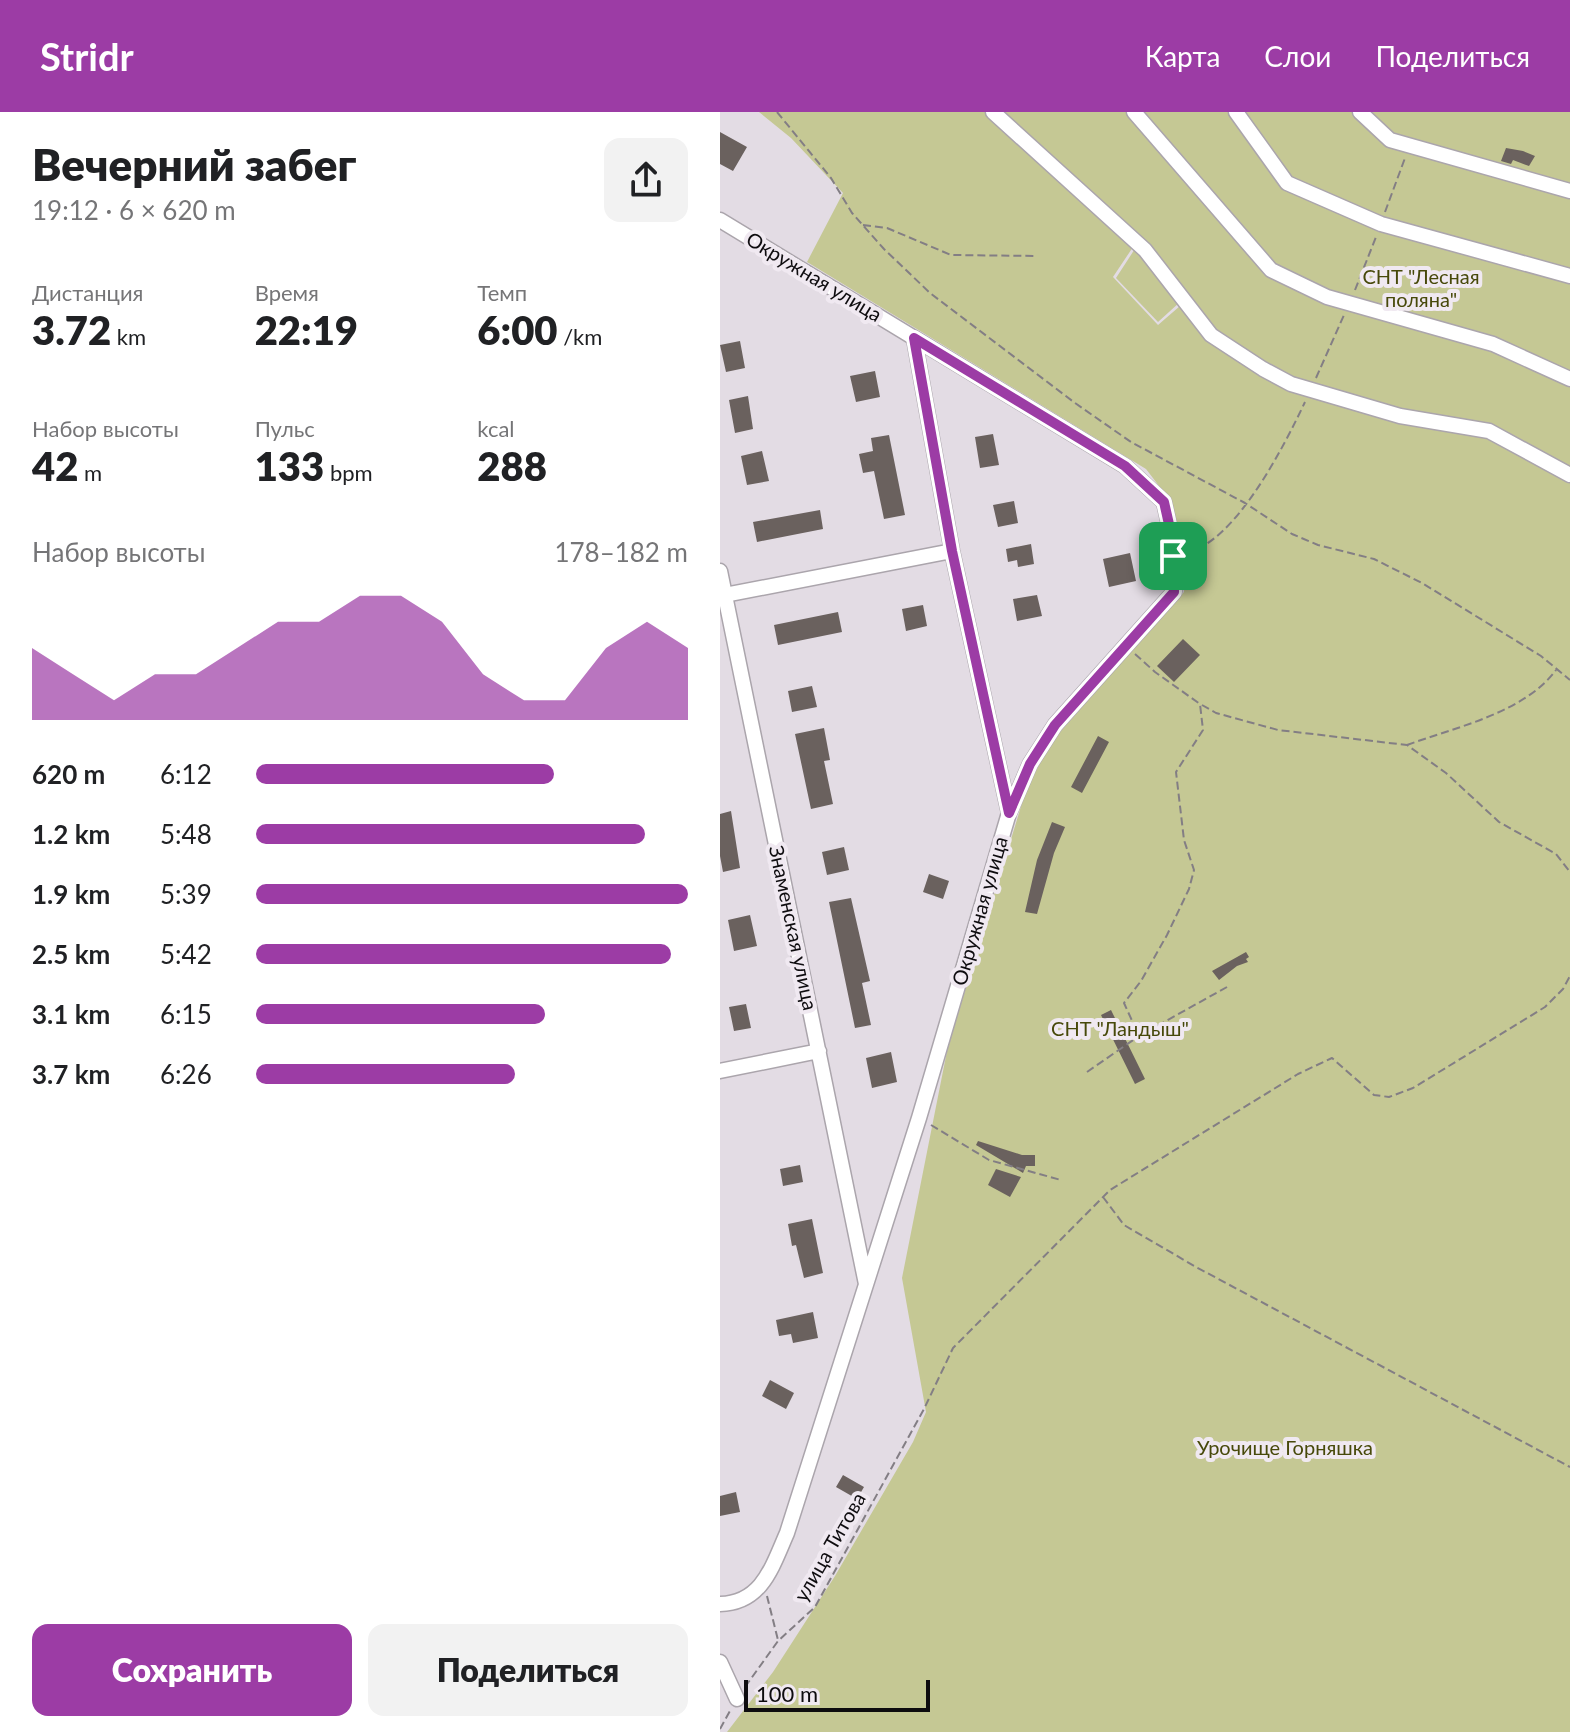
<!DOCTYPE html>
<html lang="ru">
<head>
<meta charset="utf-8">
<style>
  body { margin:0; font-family:Lato,sans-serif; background:#f2f2f2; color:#202124; height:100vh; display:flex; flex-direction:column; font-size:30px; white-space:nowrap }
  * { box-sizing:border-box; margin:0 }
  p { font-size:26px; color:#757577 }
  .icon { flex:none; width:44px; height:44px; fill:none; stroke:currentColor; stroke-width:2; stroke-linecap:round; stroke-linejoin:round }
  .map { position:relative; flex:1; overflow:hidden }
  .drawer { display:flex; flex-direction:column; background:#fff; width:720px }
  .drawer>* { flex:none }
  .scale { position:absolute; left:24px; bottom:20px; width:186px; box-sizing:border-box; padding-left:8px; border:4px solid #0e0c0f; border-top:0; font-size:22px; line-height:28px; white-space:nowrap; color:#0e0c0f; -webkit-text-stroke:6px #f0e9f1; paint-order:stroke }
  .pin { position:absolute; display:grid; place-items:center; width:68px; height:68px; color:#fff; margin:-34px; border-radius:16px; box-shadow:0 4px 12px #0006 }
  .round { display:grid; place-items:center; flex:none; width:84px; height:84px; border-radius:16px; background:#f2f2f2 }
  .summary { display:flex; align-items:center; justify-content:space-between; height:136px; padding:0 32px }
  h1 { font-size:44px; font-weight:800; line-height:60px }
  .figures { display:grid; grid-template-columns:repeat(3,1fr); gap:12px; height:136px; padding:8px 32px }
  .figures div { display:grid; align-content:center }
  .figures b { font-size:40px; font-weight:800 }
  .figures small { font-size:22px; font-weight:400 }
  .figures p { font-size:22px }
  .chart { height:224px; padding:16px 32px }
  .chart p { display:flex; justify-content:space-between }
  .chart svg { width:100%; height:144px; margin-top:8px; fill:#9c3ca5; opacity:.7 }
  .cta { display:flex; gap:16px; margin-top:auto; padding:16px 32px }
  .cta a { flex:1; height:92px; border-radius:16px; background:#9c3ca5; color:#fff; font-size:32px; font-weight:800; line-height:92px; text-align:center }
  .cta a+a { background:#f2f2f2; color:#202124 }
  ul { padding:0 32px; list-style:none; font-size:26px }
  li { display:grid; grid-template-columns:128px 96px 1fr; align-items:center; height:60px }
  li i { height:20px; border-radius:10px; background:#9c3ca5 }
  header { display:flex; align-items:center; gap:48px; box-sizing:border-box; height:112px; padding:0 40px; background:#9c3ca5; color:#fff }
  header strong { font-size:38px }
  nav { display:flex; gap:44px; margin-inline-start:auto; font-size:28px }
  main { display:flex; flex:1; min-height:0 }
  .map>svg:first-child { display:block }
  .green { fill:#c5c894 }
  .building { fill:#6a615e }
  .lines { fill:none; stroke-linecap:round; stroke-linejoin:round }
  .minor-casing { stroke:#aba5ac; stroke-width:17 }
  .path { stroke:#837e84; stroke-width:2; stroke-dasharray:8 4; stroke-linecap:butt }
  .minor { stroke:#fff; stroke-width:14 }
  .route-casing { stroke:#fff; stroke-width:16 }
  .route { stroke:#9c3ca5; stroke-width:10 }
  .labels { text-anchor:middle; stroke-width:8; stroke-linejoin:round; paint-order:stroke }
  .street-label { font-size:20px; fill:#0e0c0f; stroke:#f0e9f1 }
  .park-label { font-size:20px; fill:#47490a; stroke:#f0e9f1 }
</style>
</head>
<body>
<header>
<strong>Stridr</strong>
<nav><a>Карта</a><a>Слои</a><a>Поделиться</a></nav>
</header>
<main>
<section class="drawer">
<div class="summary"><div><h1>Вечерний забег</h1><p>19:12 · 6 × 620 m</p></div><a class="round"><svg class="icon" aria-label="share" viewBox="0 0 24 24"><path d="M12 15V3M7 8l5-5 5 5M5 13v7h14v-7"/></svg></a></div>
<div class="figures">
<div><p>Дистанция</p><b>3.72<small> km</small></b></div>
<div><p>Время</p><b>22:19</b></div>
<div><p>Темп</p><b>6:00<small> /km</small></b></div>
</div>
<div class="figures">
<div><p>Набор высоты</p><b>42<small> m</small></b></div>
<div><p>Пульс</p><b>133<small> bpm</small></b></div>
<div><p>kcal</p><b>288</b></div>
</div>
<div class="chart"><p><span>Набор высоты</span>178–182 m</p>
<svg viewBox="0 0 160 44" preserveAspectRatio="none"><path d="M0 44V22L10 30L20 38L30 30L40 30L50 22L60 14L70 14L80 6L90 6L100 14L110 30L120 38L130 38L140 22L150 14L160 22V44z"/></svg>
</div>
<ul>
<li><b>620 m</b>6:12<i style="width:69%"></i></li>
<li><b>1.2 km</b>5:48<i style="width:90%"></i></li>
<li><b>1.9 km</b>5:39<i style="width:100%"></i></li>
<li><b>2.5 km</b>5:42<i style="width:96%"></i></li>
<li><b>3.1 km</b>6:15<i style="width:67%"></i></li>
<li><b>3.7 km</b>6:26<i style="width:60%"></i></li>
</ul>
<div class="cta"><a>Сохранить</a><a>Поделиться</a></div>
</section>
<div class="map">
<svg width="850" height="1620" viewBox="0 0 850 1620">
  <rect width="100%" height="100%" fill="#e3dce4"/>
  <!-- green -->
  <path class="green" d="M39,0H268L413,135L393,165L438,213L460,194L570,276L460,190L438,210L396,166L420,129L276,0H850V1620H7L53,1560L115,1464L193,1330L206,1300L182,1166L228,934L306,678L331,630L464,480L465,443L449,387L426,357L87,150L123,81L71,26Z"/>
  <!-- building -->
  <path class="building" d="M0,20L27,35L13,59L0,52Z
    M786,36L803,39L815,44L809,54L793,48L791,52L781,49Z
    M20,229L25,256L6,260L0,233Z
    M155,259L160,285L136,290L130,264Z
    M28,284L33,317L15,321L9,288Z
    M273,322L279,353L260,356L255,325Z
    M169,323L185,403L164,407L154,359L143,361L139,342L153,339L151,326Z
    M42,339L49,369L27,373L21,344Z
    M294,389L298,411L278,415L273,393Z
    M100,398L103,417L37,430L33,410Z
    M311,432L314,452L298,455L297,448L288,450L286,437Z
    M410,441L416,469L389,475L383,447Z
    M317,483L322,504L297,509L293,487Z
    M203,493L207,514L186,519L182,497Z
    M118,500L122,520L58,533L54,513Z
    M463,527L480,543L454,570L437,554Z
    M92,574L97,595L72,600L68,579Z
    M104,616L110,648L104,649L113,692L91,697L75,622Z
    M378,624L389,630L362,681L351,675Z
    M11,699L20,756L3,760L0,744V702Z
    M332,710L345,715L334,741L317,802L305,800L317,748Z
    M124,735L129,758L107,763L102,740Z
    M209,762L229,769L223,787L203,780Z
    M131,786L150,869L142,871L151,913L135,916L109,790Z
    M30,803L37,834L14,839L8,808Z
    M526,840L529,845L526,847L528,850L517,854L499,868L492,859Z
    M26,892L31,916L14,919L9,895Z
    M391,898L425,967L415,972L381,903Z
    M171,940L177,970L152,976L146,946Z
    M258,1029L302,1043H315V1054H306L303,1061L256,1033Z
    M80,1053L83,1070L63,1074L60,1057Z
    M276,1057L301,1065L290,1085L268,1073Z
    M92,1107L103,1161L84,1166L76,1133L72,1134L68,1112Z
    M93,1200L98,1226L73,1231L71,1222L59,1224L56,1208Z
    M50,1268L74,1281L66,1297L42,1284Z
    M123,1363L144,1375L137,1387L116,1375Z
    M16,1380L20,1400L0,1404V1384Z"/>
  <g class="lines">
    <defs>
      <path id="minor" d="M273,0L425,138L491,223L543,257L571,272L680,304L769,319L850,363
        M414,0L551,158L607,185L773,232L850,267
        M516,0L567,71L661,112L850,164
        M640,0L670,28L850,79
        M0,108L405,354L444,390L453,430L454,480L335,613L310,652L289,701L199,1006L67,1421C52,1455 42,1491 0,1492
        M194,226L232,439L289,701
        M0,459L146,1172
        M0,484L232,439
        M0,959L99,939
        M0,1550L17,1587"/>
    </defs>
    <!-- minor casing -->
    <use href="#minor" class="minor-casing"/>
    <!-- path -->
    <path class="path" d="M57,0L111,66L132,101L164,137L210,181L355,291L411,330L525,391L572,422L598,433L654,447L702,471L821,544L850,568
      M665,100L685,46
      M143,113L167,116L231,143L317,144
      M635,178L656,125
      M596,266L624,203
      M466,441C516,430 564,334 585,290
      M415,542L435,560L480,592L483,618L456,660L464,728L474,758L469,777L447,823L421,869L404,891L419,924
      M482,593L496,601L558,618L687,633L726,661L779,710L836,742L850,760
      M687,633C736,615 804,601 836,558
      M367,960L419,924L507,875
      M211,1013L269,1048L341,1068
      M383,1085L404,1113L476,1155L850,1355
      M47,1484L58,1528
      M25,1575L58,1529L95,1495L204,1297L233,1236L390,1078L578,962L612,946L654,983L669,985L693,976L825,895L843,877L850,864
      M0,1617L11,1597"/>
    <!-- minor -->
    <use href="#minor" class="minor"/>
  </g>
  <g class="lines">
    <defs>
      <path id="route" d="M194,226L405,354L444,390L453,430L454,480L335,613L310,652L289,701L232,439Z"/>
    </defs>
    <!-- route casing -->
    <use href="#route" class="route-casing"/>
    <!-- route -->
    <use href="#route" class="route"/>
  </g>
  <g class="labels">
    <!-- street labels -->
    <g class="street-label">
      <text transform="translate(94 165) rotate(31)" y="7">Окружная улица</text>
      <text transform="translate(260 799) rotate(-74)" y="7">Окружная улица</text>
      <text transform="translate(73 816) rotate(78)" y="7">Знаменская улица</text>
      <text transform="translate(110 1435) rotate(-60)" y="7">улица Титова</text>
    </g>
    <!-- park labels -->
    <g class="park-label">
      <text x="701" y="172">СНТ "Лесная<tspan x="701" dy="23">поляна"</tspan></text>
      <text x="400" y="924">СНТ "Ландыш"</text>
      <text x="565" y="1343">Урочище Горняшка</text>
    </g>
  </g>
</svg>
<div class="scale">100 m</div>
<div class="pin" style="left:453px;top:444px;background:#1e9e55"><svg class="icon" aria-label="arrive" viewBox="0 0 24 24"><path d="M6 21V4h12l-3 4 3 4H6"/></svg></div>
</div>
</main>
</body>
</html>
